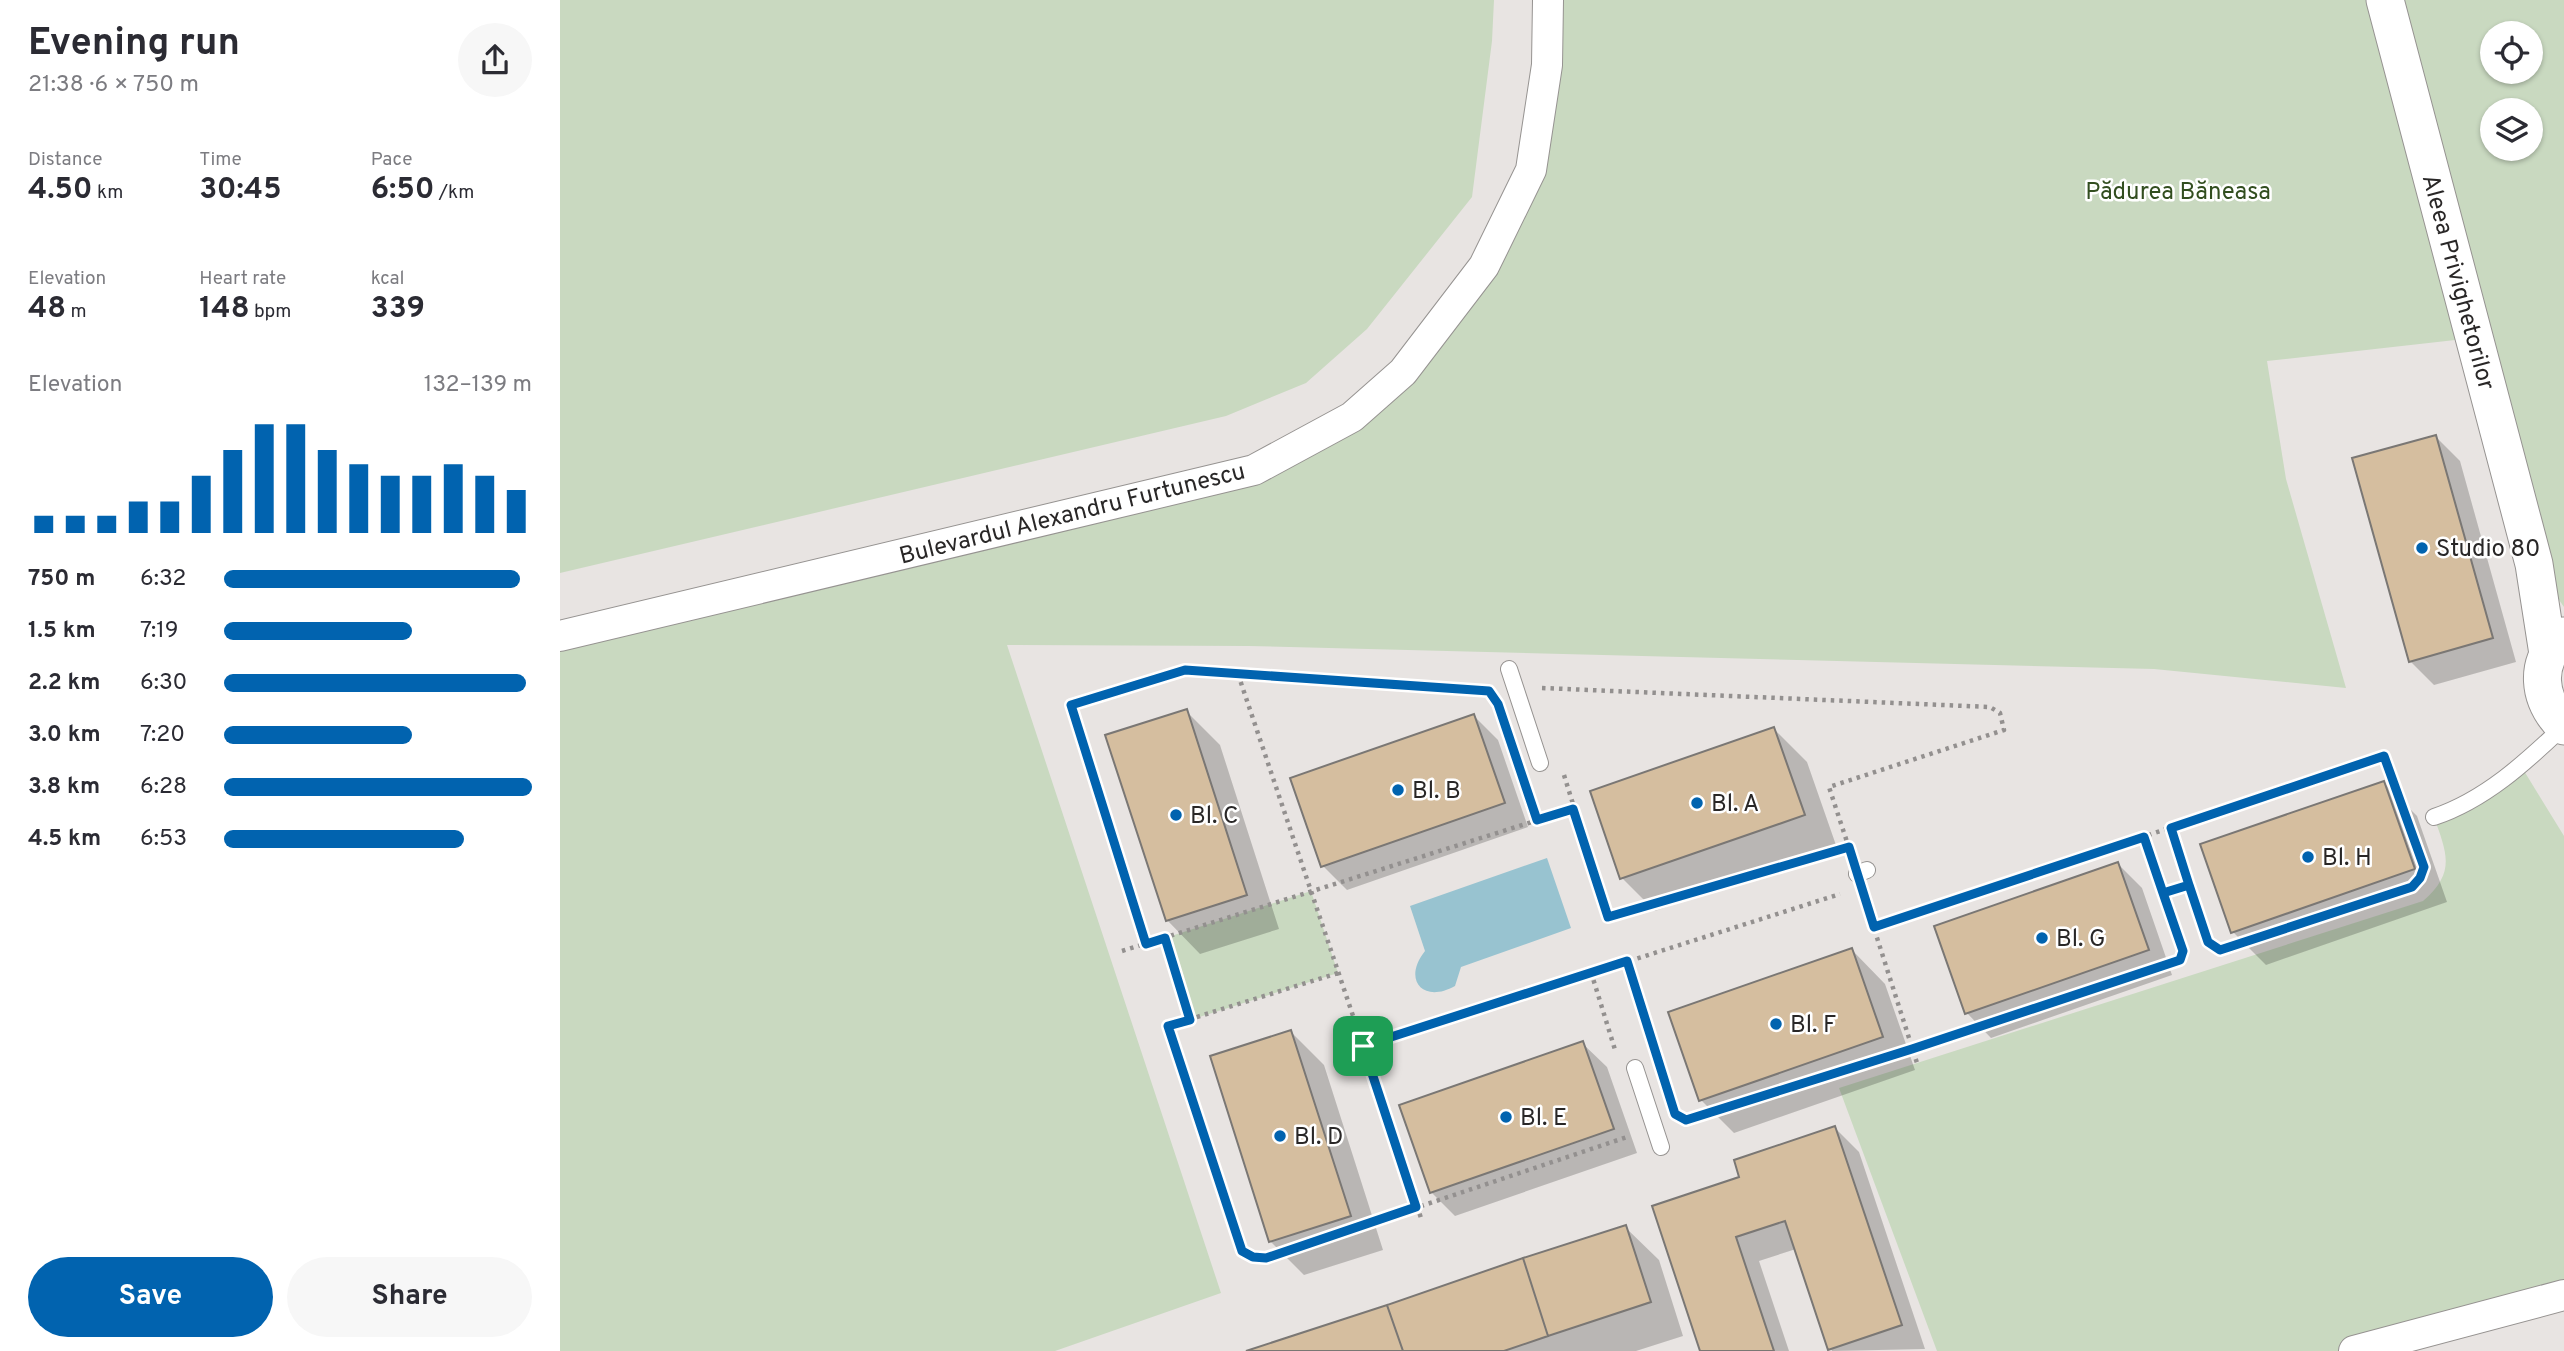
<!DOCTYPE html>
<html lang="en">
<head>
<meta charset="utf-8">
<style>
  body { margin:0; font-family:Overpass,sans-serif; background:#f7f7f7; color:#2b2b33; height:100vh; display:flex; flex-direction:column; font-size:26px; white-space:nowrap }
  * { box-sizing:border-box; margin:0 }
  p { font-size:23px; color:#7c7c81 }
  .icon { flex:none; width:38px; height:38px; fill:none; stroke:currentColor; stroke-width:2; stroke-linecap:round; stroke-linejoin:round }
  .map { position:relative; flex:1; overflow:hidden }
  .side { display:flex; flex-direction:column; background:#fff; width:560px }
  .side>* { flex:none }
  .tools { position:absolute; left:1920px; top:21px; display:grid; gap:14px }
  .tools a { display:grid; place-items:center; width:63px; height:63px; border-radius:50%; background:#fff; box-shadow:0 2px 5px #0004; font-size:35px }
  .pin { position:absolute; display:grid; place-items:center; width:60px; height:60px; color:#fff; margin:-30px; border-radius:14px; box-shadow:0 4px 10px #0006 }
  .round { display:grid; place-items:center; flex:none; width:74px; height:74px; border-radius:37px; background:#f7f7f7 }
  .overview { display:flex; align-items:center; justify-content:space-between; height:119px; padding:0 28px }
  h1 { font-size:38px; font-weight:700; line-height:52px }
  .stats { display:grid; grid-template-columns:repeat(3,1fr); gap:10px; height:119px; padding:7px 28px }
  .stats div { display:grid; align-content:center }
  .stats b { font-size:30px; font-weight:700 }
  .stats small { font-size:19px; font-weight:400 }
  .stats p { font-size:19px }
  .chart { height:196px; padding:14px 28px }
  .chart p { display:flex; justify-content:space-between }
  .chart svg { width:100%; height:126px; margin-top:7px; stroke:#0163af; stroke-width:6 }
  .action { display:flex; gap:14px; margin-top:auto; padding:14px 28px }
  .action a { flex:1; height:80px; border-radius:42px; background:#0163af; color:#fff; font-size:28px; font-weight:700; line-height:80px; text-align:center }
  .action a+a { background:#f7f7f7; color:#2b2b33 }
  ul { padding:0 28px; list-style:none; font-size:23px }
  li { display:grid; grid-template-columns:112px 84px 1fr; align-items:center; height:52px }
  li i { height:18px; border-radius:9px; background:#0163af }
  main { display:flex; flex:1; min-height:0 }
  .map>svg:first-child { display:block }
  .green { fill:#c9d9c0; fill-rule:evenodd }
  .water { fill:#98c3d0 }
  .shadow { fill:#0003 }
  .building { fill:#d5be9f; stroke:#7a7774; stroke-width:2 }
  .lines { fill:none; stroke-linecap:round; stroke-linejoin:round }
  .service-casing { stroke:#969391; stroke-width:18 }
  .minor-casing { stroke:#969391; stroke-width:32 }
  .tertiary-casing { stroke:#969391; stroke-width:39 }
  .path { stroke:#93908f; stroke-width:4.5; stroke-dasharray:3.5 5; stroke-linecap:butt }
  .service { stroke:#fff; stroke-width:16 }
  .minor { stroke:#fff; stroke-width:30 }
  .tertiary { stroke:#fff; stroke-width:37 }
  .route-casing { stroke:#fff; stroke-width:14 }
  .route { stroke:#0163af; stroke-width:9 }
  .poi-dot { fill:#0163af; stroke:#fff; stroke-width:2.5 }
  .labels { text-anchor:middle; stroke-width:5; stroke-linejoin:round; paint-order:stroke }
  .park-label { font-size:24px; fill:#324e1f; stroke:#fff }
  .street-label { font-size:24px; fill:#292727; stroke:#fff }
  .poi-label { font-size:24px; fill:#292727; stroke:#fff; text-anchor:start }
</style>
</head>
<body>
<main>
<section class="side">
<div class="overview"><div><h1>Evening run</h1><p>21:38 · 6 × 750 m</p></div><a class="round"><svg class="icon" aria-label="share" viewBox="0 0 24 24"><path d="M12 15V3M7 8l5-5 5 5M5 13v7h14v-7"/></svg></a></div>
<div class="stats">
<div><p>Distance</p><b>4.50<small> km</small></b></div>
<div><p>Time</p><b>30:45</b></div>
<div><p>Pace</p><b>6:50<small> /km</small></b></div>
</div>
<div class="stats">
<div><p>Elevation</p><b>48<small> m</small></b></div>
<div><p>Heart rate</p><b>148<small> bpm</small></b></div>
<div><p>kcal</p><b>339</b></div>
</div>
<div class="chart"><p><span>Elevation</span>132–139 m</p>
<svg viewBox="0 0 160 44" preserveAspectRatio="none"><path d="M5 44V38M15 44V38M25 44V38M35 44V33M45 44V33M55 44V24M65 44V15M75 44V6M85 44V6M95 44V15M105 44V20M115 44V24M125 44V24M135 44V20M145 44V24M155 44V29"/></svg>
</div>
<ul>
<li><b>750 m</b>6:32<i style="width:96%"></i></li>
<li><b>1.5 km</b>7:19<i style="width:61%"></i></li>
<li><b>2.2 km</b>6:30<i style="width:98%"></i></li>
<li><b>3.0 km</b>7:20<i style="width:61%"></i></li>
<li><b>3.8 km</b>6:28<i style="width:100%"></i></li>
<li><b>4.5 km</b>6:53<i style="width:78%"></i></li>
</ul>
<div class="action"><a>Save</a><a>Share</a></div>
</section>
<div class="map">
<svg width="2004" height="1351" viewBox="0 0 2004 1351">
  <rect width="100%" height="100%" fill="#e8e4e2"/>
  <!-- green -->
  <path class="green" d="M0,0H934L932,41L912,197L807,329L746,383L666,416L0,573Z
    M988,0H2004V607L1974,564L1913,338L1707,361L1726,479L1786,688L1594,669L689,646L447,645L661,1293L495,1351H0V636L694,470L843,372L971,170ZM1932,33H1970V72H1932ZM1932,110H1970V149H1932Z
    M1961,766L2004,836V1295L1794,1351H1377L1279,1088L1863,901C1896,872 1887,854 1874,817Z
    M751,891L778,973L630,1020L605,938Z"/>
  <!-- water -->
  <path class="water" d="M987,858L1011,928L901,967L895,986C863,1004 842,980 865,951L850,906Z"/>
  <!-- shadow -->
  <path class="shadow" d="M1876,437L1900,461L1956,662L1874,685L1850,661Z
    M626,711L660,745L719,929L640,954L607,920Z
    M914,716L938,740L968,827L787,890L763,866Z
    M1214,729L1247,762L1277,848L1095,911L1062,878Z
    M1824,783L1857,816L1887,902L1706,965L1673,932Z
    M1558,864L1582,888L1612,975L1431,1038L1407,1013Z
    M1292,950L1325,984L1355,1070L1174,1133L1141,1100Z
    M731,1032L764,1065L823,1250L744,1275L711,1242L652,1058Z
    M1022,1043L1047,1067L1077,1153L895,1216L871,1192Z
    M1275,1128L1299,1152L1365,1349L1272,1351L1236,1249L1199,1261L1229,1351H1142L1182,1178Z
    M1065,1227L1099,1260L1123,1336L1076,1351H692Z"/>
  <!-- building -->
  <path class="building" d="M1876,435L1933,638L1849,662L1792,458Z
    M627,709L687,895L606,921L545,735Z
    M914,714L945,803L761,867L730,778Z
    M1214,727L1245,815L1060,879L1030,791Z
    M1824,781L1855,869L1671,933L1640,844Z
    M1558,862L1589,950L1405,1014L1374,926Z
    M1292,948L1323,1037L1139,1101L1108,1012Z
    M731,1030L791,1216L709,1242L650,1056Z
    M1023,1041L1054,1129L870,1193L839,1105Z
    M1275,1126L1342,1325L1268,1350L1225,1221L1176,1237L1214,1351H1140L1092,1206L1179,1177L1174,1160Z
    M1066,1225L1091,1302L988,1336L963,1258Z
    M963,1258L988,1336L944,1351H843L827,1305Z
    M827,1305L843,1351H686Z"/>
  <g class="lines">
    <defs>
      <path id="service" d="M949,669L980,763
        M1874,817C1925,800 1966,762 2004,726
        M1297,874L1307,870
        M1075,1068L1101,1147"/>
      <path id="minor" d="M0,636L694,470L792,417L843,372L924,266L971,170L987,65L988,0
        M1794,1351L2004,1295"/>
      <path id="tertiary" d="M1825,0L1974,564L1988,654
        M2003,636C1973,663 1978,699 2004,726"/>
    </defs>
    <!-- service casing -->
    <use href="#service" class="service-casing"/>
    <!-- minor casing -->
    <use href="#minor" class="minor-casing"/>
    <!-- tertiary casing -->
    <use href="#tertiary" class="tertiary-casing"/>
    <!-- path -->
    <path class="path" d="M678,674L862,1221
      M982,688L1430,707L1440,713L1444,730L1269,787L1289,848
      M1004,775L1048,917L1284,848
      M965,784L977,820
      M1611,828L1648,942L1660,949L1852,887C1869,869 1859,854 1852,834
      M1603,893L1629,885
      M1304,897L1357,1063
      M1314,927L1824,756L1846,819
      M605,938L630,1020
      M586,944L511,705L625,669L929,692
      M562,951L1013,809
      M1067,962L1094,1048
      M1031,972L1056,1053
      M778,973L608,1026L682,1251L693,1257L706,1258L1070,1136
      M802,1046L1280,894
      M1119,1118L1126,1120L1620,960L1623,951L1584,837"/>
    <!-- service -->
    <use href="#service" class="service"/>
    <!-- minor -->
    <use href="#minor" class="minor"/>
    <!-- tertiary -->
    <use href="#tertiary" class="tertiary"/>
  </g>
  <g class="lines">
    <defs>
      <path id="route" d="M803,1046L856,1207L706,1258L693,1257L682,1251L608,1026L630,1020L605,938L586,944L511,705L625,670L929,691L938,704L977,820L1013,809L1048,917L1289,847L1314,927L1584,837L1603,893L1629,885L1648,942L1660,950L1852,887L1860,878L1864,867L1824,756L1611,828L1629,885L1603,893L1623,951L1620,960L1352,1049L1126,1120L1115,1114L1067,961L803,1046"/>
    </defs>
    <!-- route casing -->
    <use href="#route" class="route-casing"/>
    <!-- route -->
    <use href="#route" class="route"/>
  </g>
  <!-- markers -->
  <g class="poi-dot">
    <circle cx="1862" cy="548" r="7"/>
    <circle cx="838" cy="790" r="7"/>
    <circle cx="1137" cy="803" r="7"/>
    <circle cx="616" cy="815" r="7"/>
    <circle cx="1748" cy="857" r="7"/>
    <circle cx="1482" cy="938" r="7"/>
    <circle cx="1216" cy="1024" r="7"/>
    <circle cx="946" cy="1117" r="7"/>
    <circle cx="720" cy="1136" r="7"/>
  </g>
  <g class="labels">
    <!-- park labels -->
    <g class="park-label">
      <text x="1618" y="199">Pădurea Băneasa</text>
    </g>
    <!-- street labels -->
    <g class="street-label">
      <text transform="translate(1899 282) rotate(75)" y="8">Aleea Privighetorilor</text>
      <text transform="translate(512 513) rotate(-14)" y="8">Bulevardul Alexandru Furtunescu</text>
    </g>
    <!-- poi labels -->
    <g class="poi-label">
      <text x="1876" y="556">Studio 80</text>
      <text x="852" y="798">Bl. B</text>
      <text x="1151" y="811">Bl. A</text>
      <text x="630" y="823">Bl. C</text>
      <text x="1762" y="865">Bl. H</text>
      <text x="1496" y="946">Bl. G</text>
      <text x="1230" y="1032">Bl. F</text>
      <text x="960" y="1125">Bl. E</text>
      <text x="734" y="1144">Bl. D</text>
    </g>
  </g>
</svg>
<div class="tools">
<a><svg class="icon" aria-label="locate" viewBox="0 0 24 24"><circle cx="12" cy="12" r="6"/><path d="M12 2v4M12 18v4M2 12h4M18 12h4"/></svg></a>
<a><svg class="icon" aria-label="layers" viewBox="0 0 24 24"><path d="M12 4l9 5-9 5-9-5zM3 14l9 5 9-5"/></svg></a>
</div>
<div class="pin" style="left:803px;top:1046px;background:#1e9e55"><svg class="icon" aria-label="arrive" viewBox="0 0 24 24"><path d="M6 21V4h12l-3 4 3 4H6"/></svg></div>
</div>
</main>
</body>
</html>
